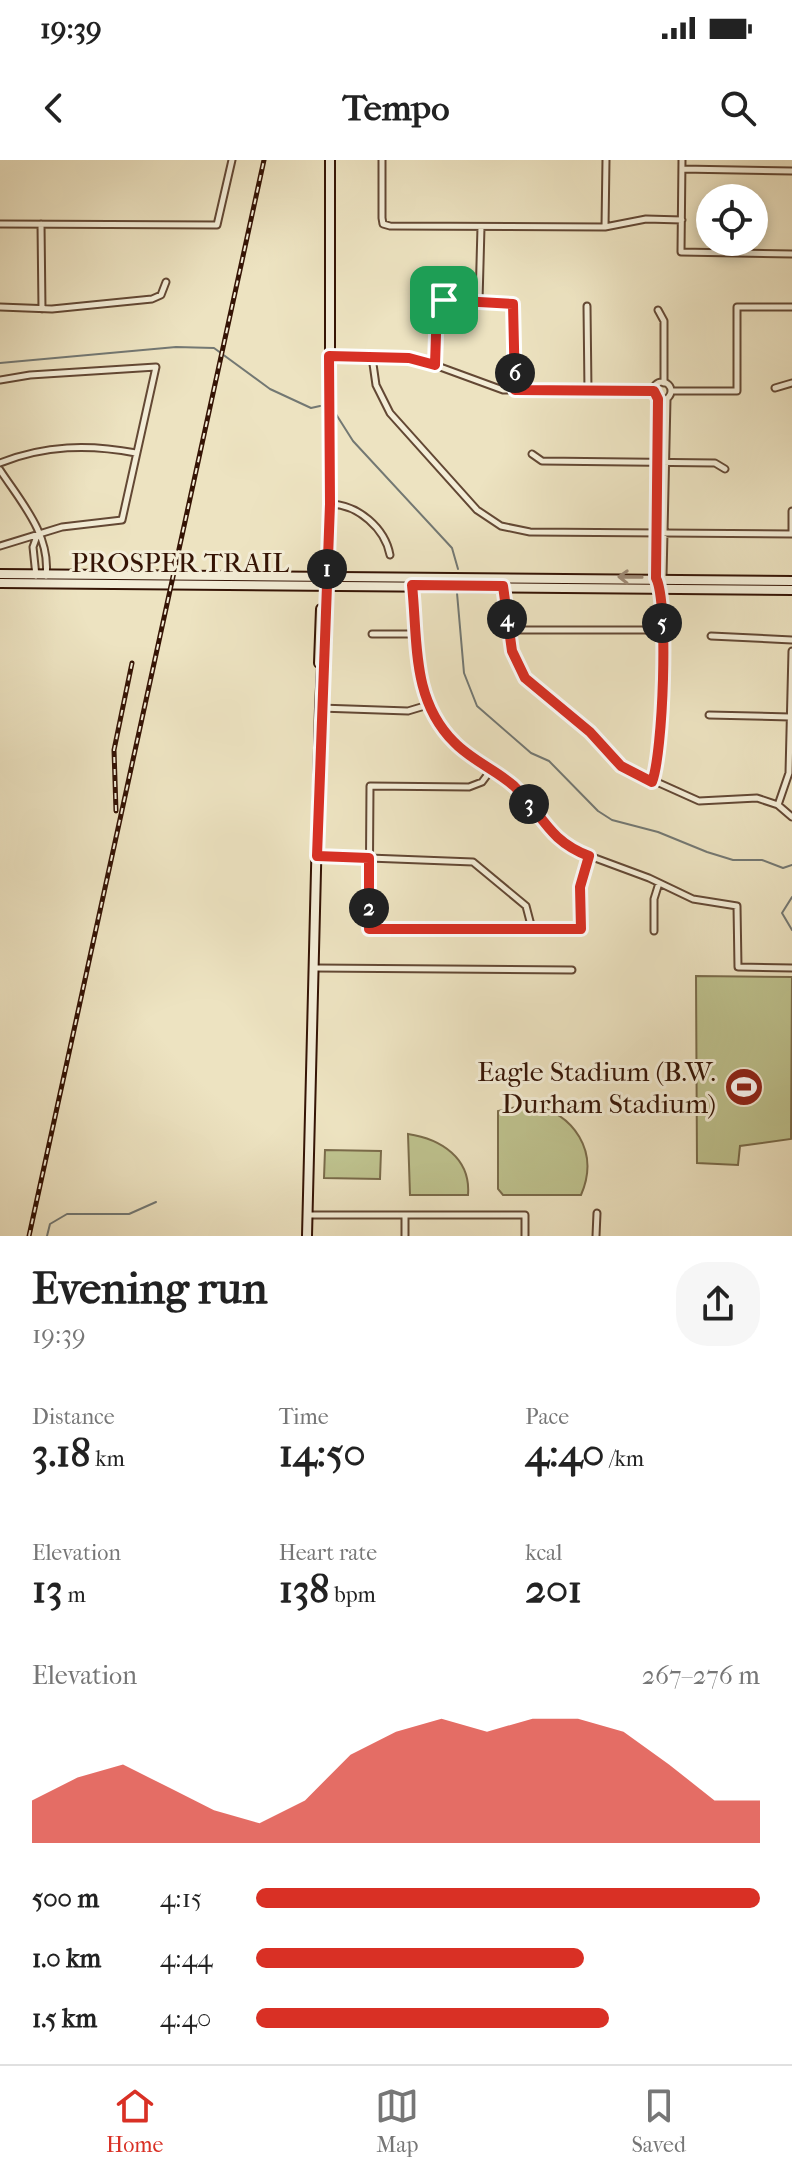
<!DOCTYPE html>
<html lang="en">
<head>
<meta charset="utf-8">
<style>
  body { margin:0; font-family:"IM FELL French Canon",serif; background:#f6f6f6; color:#222; height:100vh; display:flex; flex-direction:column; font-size:30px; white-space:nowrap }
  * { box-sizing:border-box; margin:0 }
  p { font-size:26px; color:#767676 }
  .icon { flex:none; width:44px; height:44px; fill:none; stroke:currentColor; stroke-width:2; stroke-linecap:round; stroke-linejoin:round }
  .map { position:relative; height:1076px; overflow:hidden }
  .details { display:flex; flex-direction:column; background:#fff; flex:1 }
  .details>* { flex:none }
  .controls { position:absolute; left:696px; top:24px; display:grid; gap:16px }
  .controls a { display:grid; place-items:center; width:72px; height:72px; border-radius:50%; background:#fff; box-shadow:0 4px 12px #0003; font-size:40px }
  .pin { position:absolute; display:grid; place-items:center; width:68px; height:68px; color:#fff; margin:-34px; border-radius:16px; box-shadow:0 4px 12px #0006 }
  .km { position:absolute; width:40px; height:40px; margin:-20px; border-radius:50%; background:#222; color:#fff; font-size:22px; line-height:40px; text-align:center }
  .round { display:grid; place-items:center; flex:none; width:84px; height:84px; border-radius:32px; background:#f6f6f6 }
  .head { display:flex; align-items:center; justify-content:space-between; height:136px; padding:0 32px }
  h1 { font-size:44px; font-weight:700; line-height:60px }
  .figures { display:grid; grid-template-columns:repeat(3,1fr); gap:12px; height:136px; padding:8px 32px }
  .figures div { display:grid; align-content:center }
  .figures b { font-size:40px; font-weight:700 }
  .figures small { font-size:22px; font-weight:400 }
  .figures p { font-size:22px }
  .chart { height:224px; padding:16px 32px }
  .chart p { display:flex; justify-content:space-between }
  .chart svg { width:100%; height:144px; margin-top:8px; fill:#d93025; opacity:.7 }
  ul { padding:0 32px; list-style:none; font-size:26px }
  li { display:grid; grid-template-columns:128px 96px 1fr; align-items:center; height:60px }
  li i { height:20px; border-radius:10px; background:#d93025 }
  .status { display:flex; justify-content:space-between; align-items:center; height:56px; padding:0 40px; background:#fff; direction:ltr }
  .status svg { height:22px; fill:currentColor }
  header { display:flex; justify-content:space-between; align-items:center; height:104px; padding:0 32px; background:#fff; font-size:36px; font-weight:700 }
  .tabs { display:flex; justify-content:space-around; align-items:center; height:112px; border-top:2px solid #e0e0e0; background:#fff; font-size:22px; color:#767676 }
  .tabs a { display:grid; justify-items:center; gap:4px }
  .tabs .active { color:#d93025 }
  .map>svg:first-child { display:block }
  .green { fill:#bec28e; stroke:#7a6b4a; stroke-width:2 }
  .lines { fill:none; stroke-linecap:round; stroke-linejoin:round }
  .stream { stroke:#737873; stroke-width:2 }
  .street-casing { stroke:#634834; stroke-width:9 }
  .secondary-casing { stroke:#351405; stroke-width:12 }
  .street { stroke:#f3edd7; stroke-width:5 }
  .secondary { stroke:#f3edd7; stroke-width:8 }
  .rail-casing { stroke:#351405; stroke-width:5 }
  .rail { stroke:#f3edd7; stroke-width:2; stroke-dasharray:6; stroke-linecap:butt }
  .oneway { stroke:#9e8b78 }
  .route-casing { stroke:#fff; stroke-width:16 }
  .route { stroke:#d93025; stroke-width:10 }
  .labels { text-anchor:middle; stroke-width:6; stroke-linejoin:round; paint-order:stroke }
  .street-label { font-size:28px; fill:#351405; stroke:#f3edd7 }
  .poi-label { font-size:28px; fill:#351405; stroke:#f3edd7; text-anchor:end }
</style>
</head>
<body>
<div class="status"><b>19:39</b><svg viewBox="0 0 49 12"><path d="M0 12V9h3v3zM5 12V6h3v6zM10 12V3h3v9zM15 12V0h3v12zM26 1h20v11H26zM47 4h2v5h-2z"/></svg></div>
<header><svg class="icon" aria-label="back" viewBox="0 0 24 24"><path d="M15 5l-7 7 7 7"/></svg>Tempo<svg class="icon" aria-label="search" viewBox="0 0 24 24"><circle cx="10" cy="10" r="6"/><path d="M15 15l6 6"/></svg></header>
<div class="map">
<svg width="792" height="1076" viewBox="0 0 792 1076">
  <rect width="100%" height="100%" fill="#ede3c1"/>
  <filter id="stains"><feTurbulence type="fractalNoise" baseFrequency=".0025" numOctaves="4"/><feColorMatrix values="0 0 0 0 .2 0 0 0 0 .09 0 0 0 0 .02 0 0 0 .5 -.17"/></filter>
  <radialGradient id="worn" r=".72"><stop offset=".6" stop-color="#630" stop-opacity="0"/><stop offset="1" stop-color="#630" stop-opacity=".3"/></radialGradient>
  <!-- green -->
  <path class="green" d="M696,816L792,817L791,979L740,986L738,1005L697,1003Z
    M531,944C574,954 600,991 581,1035H503L498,1029V951Z
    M408,974C441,979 471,998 468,1035H410Z
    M325,990L381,991L380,1019L324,1018Z"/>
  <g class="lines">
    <!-- stream -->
    <path class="stream" d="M0,203L176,187L214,188L270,229L311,248L320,246
      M334,251L353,281L452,388L458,409
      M457,433L464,513L477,546L531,593L549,601L598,651L612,660L658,672L707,692L733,700H762L783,708L792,705
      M792,737L782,753L792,770
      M47,1076L50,1064L67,1054H129L156,1042"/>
    <defs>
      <path id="street" d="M382,0V58L383,64L390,66L605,67L646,59L682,60
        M682,0L681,92L792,94
        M682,9L792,11
        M0,64L217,65L232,0
        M41,64L42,149
        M605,67L606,0
        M479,141L481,67
        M587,146L588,231
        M0,147L52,149L152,139L161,135L166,122
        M658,150L664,161V223
        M330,197L421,200L503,230L654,231
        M372,197L376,225L390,253L477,350L501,366L530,372L792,374
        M435,205L437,144L444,140L506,142L515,149V230
        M0,220L30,215L156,207L122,360L62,367L0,386
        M653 231a9 9 0 1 1 18 0a9 9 0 1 1-18 0Z
        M775,228L792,223
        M671,231H737V147H792
        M658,239V421
        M532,294L542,301L715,303L725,309
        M0,303C45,285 89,284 136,293
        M0,310C21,342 51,375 46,416
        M331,344C358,345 385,368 390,395
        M792,374V351
        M36,416L33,387L37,376
        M412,427L420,523L428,545L452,580L512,624L552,674L568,688L649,718L693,739L737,746L738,807L792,808
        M503,427L516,505L535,529L575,559L621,606L699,641L757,638L778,645L792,657
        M509,470H662
        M372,474H416
        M711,476L792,480
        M320,548L408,551L428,545
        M709,555L790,557
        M491,610L482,622L469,627L370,626L369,769H581L580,727L589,696
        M652,622L657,603L660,550L667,239
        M778,645L789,613L792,491
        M317,696L473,702L526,746L532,769
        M654,771V739L659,723
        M316,808L572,810
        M307,1055H525V1076
        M405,1076V1056
        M596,1076L597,1053"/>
      <path id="secondary" d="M0,414L792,421
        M0,423L792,430
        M319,503L321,449
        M307,1076L320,548L330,344V0"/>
    </defs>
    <!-- street casing -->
    <use href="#street" class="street-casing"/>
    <!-- secondary casing -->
    <use href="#secondary" class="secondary-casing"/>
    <!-- street -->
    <use href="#street" class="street"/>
    <!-- secondary -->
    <use href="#secondary" class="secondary"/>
    <defs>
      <path id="rail" d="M116,651L114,590L132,503
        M29,1076L264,0"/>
    </defs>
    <!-- rail casing -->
    <use href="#rail" class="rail-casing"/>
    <!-- rail -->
    <use href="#rail" class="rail"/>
  </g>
  <!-- one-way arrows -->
  <defs><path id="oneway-shaft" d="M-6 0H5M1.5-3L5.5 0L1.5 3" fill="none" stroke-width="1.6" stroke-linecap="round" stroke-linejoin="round" transform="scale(2)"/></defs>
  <use class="oneway" href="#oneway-shaft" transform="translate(630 417) rotate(-179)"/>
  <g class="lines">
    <defs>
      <path id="route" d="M444,140L513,144L515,230L654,231L658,239L656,418C669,443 663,594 652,622L621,606L590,572L525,518L512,491L503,426L412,425C418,481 411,539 454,582C471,600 496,610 514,626C543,654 547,680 589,696L580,727L581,769H369V698L317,696L330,344L329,196L409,198L435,205L437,144Z"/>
    </defs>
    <!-- route casing -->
    <use href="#route" class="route-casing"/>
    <!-- route -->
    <use href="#route" class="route"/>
  </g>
  <!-- icons -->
  <defs>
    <symbol id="stadium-disc" viewBox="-11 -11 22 22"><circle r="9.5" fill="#8f2418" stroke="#f3edd7"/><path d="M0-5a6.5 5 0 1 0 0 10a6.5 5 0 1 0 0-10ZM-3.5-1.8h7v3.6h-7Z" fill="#fff"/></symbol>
  </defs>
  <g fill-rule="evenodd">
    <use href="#stadium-disc" x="722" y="905" width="44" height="44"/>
  </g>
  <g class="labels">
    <!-- street labels -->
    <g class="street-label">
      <text x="180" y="412">PROSPER TRAIL</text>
    </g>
    <!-- poi labels -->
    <g class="poi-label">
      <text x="716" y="921">Eagle Stadium (B.W.<tspan x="716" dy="32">Durham Stadium)</tspan></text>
    </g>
  </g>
  <rect width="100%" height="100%" filter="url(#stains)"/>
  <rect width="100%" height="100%" fill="url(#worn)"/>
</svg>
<div class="controls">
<a><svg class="icon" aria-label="locate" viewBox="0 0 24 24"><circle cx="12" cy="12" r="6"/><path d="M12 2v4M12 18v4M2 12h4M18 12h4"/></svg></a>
</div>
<div class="pin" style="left:444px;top:140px;background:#1e9e55"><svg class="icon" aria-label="arrive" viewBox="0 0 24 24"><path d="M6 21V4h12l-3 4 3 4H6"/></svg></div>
<b class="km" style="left:327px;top:409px">1</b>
<b class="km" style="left:369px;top:748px">2</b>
<b class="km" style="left:529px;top:644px">3</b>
<b class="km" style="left:507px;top:459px">4</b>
<b class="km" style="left:662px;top:463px">5</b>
<b class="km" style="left:515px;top:213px">6</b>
</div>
<section class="details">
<div class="head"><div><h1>Evening run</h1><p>19:39</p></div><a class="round"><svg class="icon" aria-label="share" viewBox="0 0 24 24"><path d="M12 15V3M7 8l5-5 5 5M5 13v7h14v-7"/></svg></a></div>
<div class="figures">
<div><p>Distance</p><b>3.18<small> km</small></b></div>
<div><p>Time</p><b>14:50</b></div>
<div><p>Pace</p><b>4:40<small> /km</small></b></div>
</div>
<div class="figures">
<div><p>Elevation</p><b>13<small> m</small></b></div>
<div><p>Heart rate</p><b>138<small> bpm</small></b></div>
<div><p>kcal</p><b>201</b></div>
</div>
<div class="chart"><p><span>Elevation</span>267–276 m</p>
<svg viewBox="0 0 160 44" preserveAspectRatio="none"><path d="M0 44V31L10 24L20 20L30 27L40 34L50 38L60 31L70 17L80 10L90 6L100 10L110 6L120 6L130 10L140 20L150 31L160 31V44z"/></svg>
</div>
<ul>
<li><b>500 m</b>4:15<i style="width:100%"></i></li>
<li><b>1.0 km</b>4:44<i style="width:65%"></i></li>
<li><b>1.5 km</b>4:40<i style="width:70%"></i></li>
</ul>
</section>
<nav class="tabs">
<a class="active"><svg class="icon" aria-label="home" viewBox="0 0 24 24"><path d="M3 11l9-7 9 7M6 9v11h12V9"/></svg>Home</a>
<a><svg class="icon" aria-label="map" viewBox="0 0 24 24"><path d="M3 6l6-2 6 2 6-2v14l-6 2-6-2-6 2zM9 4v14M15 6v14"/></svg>Map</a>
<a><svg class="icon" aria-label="saved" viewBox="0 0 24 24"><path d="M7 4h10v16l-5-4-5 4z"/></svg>Saved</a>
</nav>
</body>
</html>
